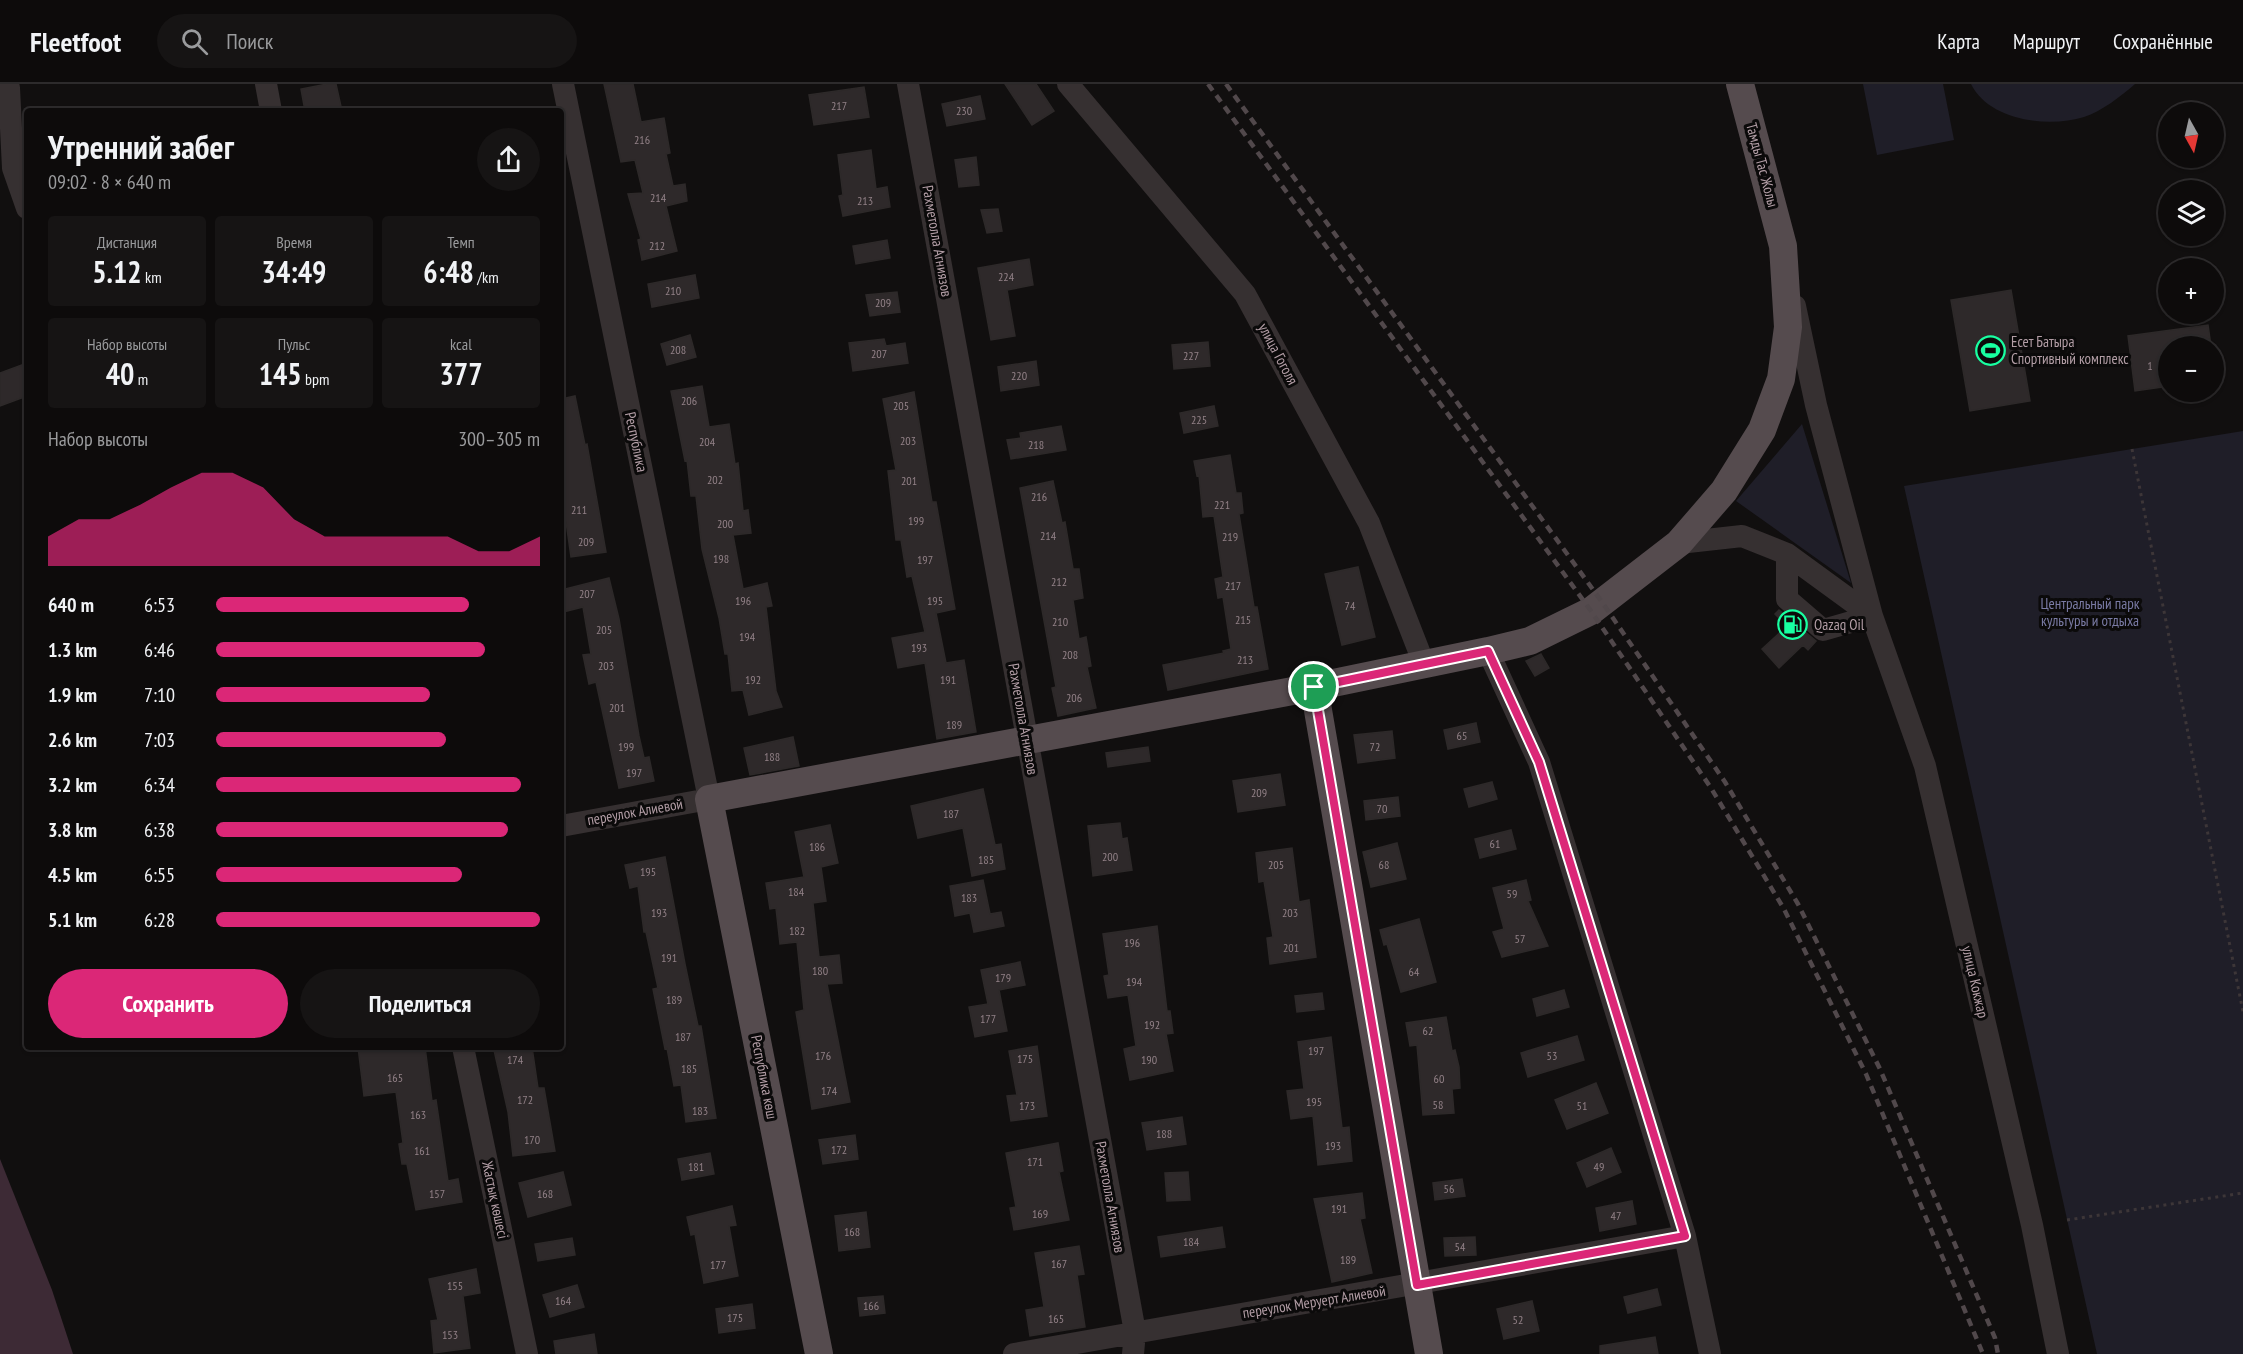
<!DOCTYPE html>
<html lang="ru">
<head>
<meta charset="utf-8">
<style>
  body { margin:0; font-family:"PT Sans Narrow",sans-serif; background:#161414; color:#f1f3f6; height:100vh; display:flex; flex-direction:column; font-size:22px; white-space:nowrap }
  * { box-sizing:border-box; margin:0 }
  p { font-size:20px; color:#9a9b9d }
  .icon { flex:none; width:33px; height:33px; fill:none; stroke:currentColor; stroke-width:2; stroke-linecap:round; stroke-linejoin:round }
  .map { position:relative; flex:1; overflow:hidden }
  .details { position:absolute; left:24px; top:24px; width:540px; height:942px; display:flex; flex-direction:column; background:#0d0b0b; border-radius:6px; box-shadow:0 2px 4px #0004,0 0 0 2px #2d2b2c }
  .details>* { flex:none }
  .needle { width:39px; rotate:172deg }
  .controls { position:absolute; left:2158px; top:18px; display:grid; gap:12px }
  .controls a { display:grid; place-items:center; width:66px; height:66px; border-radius:50%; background:#0d0b0b; box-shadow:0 2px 4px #0004,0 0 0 2px #2d2b2c; font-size:30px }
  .pin { position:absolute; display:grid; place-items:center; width:51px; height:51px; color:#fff; margin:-26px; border:3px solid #fff; border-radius:50%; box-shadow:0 2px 6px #0007 }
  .round { display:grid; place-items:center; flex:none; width:63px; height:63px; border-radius:32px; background:#161414 }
  .overview { display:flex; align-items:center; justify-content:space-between; height:102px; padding:0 24px }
  h1 { font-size:33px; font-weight:700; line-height:45px }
  .stats { display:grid; grid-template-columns:repeat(3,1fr); gap:9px; height:102px; padding:6px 24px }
  .stats div { display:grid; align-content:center; border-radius:6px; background:#161414; text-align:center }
  .stats b { font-size:30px; font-weight:700 }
  .stats small { font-size:16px; font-weight:400 }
  .stats p { font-size:16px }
  .chart { height:168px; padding:12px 24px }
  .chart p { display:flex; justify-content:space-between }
  .chart svg { width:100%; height:108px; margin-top:6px; fill:#db2777; opacity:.7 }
  .button { display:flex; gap:12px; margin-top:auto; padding:12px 24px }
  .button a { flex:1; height:69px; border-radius:36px; background:#db2777; color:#fff; font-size:24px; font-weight:700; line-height:69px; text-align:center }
  .button a+a { background:#161414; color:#f1f3f6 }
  ul { padding:0 24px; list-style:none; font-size:20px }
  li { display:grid; grid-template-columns:96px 72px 1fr; align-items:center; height:45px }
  li i { height:15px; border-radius:8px; background:#db2777 }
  header { display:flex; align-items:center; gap:36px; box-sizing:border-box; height:84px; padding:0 30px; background:#0d0b0b; border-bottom:2px solid #2d2b2c }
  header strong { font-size:28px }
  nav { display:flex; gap:33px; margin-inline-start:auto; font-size:21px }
  .search { width:420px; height:54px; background:#161414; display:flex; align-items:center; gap:15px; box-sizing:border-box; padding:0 21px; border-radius:33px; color:#9a9b9d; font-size:22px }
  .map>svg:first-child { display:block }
  .green { fill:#1f1e28 }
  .water { fill:#3d2a35 }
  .building { fill:#2e292a; stroke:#2d2929; stroke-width:1.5 }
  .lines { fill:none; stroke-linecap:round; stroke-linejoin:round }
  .path { stroke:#3d3638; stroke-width:3; stroke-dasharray:3 4.5; stroke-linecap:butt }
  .minor { stroke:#363031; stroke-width:22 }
  .major { stroke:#554b4e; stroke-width:28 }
  .rail { stroke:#51484b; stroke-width:4.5; stroke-dasharray:8 6; stroke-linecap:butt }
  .route-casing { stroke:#fff; stroke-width:12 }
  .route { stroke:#db2777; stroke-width:8 }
  .labels { text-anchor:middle; stroke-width:6; stroke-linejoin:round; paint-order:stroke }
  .number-label { font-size:12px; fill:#928187 }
  .street-label { font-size:15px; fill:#b39ea6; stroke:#0b0a0a }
  .poi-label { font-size:15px; fill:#b39ea6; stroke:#0b0a0a; text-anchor:start }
  .park-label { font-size:15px; fill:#7a7ba5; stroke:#0b0a0a }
</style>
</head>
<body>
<header>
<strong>Fleetfoot</strong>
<div class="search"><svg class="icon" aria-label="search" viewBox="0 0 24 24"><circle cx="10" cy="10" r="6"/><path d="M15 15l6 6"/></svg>Поиск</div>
<nav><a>Карта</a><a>Маршрут</a><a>Сохранённые</a></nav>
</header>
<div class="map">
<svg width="2243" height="1270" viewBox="0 0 2243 1270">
  <rect width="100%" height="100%" fill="#110f0f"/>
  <!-- green -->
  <path class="green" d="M1863,0H1943L1954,56L1877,71Z
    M1971,0H2135C2120,13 2102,27 2084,33C2049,44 1989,37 1971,0Z
    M1802,340L1851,499L1736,417Z
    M2243,347V1270H2097L1904,402Z"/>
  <!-- water -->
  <path class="water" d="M0,1075L52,1206L73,1270H0Z"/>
  <!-- building -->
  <path class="building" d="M327,0H336L342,27H305L301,5Z
    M604,0H633L641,38L664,34L670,69L666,70L673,102L685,100L687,117L666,122L677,167L642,176L638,156L641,155L628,110L643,109L635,76L621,78Z
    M1005,0H1036L1054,27L1032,41Z
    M864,3L869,33L814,41L809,11Z
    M980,12L985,35L947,42L942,20Z
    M871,66L876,105L887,103L890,123L843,132L839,112L843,111L838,71Z
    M976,73L979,101L959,103L955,76Z
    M998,125L1002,147L987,149L981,126Z
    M887,156L890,174L856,180L853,162Z
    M1029,175L1033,201L1007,206L1015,252L991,256L978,184Z
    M695,191L699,214L652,223L648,200Z
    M2011,206L2030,317L1970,327L1951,216Z
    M897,208L900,228L870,232L866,211Z
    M2208,241L2211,262H2169V302L2135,307L2128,252Z
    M690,251L696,273L667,281L661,260Z
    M884,255L886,262L905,259L908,279L853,287L849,259Z
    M1208,258L1210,282L1174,285L1172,261Z
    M1036,277L1039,301L1001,307L998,283Z
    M27,279V312L0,322V289Z
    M702,302L709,343L729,340L735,380L738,379L743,427L748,426L751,449L733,451L743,505L767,499L772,522L766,523L776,607L782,623L749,631L743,606L732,607L728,570H725L719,534L702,465L696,412H691L687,376L685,377L671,307Z
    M914,308L932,418H936L955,525L936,529L946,579L964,576L976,648L937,655L925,579L898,584L892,554L925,548L912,492L907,493L901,456H896L888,387L896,386L883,315Z
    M575,312L585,361L587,360L606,468L571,473L566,438L561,439V315Z
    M1214,322L1218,342L1184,349L1180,329Z
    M1061,342L1066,366L1011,375L1007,356L1021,354L1020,349Z
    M1230,371L1236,409H1241L1243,429L1239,430L1254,523H1257L1268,585L1168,606L1163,581L1224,569L1223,567L1231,565L1223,513L1218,514L1215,495L1223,493L1214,432L1203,433L1199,391L1197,392L1194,377Z
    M1053,397L1062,439L1065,438L1073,485H1079L1083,514L1073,516L1079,555L1086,553L1091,582L1087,583L1096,624L1058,632L1052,604L1056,603L1020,404Z
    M1358,483L1375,553L1342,561L1325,490Z
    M609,494L619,535L639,652L644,674L649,673L654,697L619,704L596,598L589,600L583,571L591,570L583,523L563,528L561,518V506Z
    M1779,526L1816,557L1808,566L1803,561L1779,584L1762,565L1787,542L1775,530Z
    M1541,570L1549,584L1535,592L1526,577Z
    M1476,639L1480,658L1448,665L1444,646Z
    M1392,647L1395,674L1358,679L1354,651Z
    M793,653L799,682L750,691L744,664Z
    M1148,663L1150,677L1108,683L1106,669Z
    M1280,690L1285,721L1238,728L1233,697Z
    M1492,698L1497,715L1469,723L1464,705Z
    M983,705L995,761L1001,760L1005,785L972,792L963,744L918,754L911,722Z
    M1398,713L1400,732L1366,736L1364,717Z
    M1120,739L1122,755L1127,754L1132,786L1093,792L1088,742Z
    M830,741L838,779L821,783L826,817L813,819L819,873L839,871L842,899L827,900L850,1018L812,1025L796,928L804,926L797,858L780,860L776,824L770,825L766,799L804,793L795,748Z
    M1511,746L1516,765L1480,774L1475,755Z
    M1397,759L1406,795L1371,803L1363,768Z
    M1292,764L1299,818L1309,816L1316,873L1270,880L1267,854L1273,853L1264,797L1259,798L1256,769Z
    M665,773L685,880L698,942H701L716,1034L686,1038L681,1001L674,1002L667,964L665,965L653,905L658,904L646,848H644L638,802L630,804L625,781Z
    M983,796L990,830L1001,828L1004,842L974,848L970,829L955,832L950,802Z
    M1526,796L1531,816L1528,817L1548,862L1502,873L1493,848L1504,845L1493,804Z
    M1419,835L1436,898L1401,908L1387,860L1384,861L1380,846Z
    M1157,842L1167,927H1170L1173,949L1166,950L1173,987L1130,996L1124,965L1136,962L1128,911L1108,914L1104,892L1109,891L1103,850Z
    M1020,878L1025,901L999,906L1007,947L975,953L969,923L988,920L981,886Z
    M1564,906L1569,923L1537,932L1533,915Z
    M1322,909L1324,925L1297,928L1295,912Z
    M1446,933L1452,967L1455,966L1459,983L1460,1004L1452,1005L1454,1029L1423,1031L1417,961L1410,962L1406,939Z
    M1577,952L1584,976L1528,993L1521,969Z
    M1331,953L1342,1044L1349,1043L1352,1077L1318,1081L1313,1032L1291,1035L1287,1007L1304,1005L1298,958Z
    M1037,962L1047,1032L1011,1037L1007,1012L1017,1011L1009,967Z
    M358,963H425L432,1017L436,1016L448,1097L458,1095L462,1118L416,1126L407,1080H402L399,1060L403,1059L396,1008L364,1012Z
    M511,963H532L538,1004H544L555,1067L513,1072L508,1028L494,966Z
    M1596,999L1608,1029L1567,1045L1555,1016Z
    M1182,1033L1186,1060L1147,1066L1142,1039Z
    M855,1051L858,1075L823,1080L819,1056Z
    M1058,1059L1063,1087L1059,1088L1069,1136L1014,1146L1010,1124L1016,1123L1006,1069Z
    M1611,1064L1621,1088L1587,1103L1577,1079Z
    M710,1069L714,1090L682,1096L678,1075Z
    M563,1088L571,1121L528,1133L519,1099Z
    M1188,1088L1190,1116L1167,1117L1165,1089Z
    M1462,1095L1465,1112L1435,1116L1433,1099Z
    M1362,1109L1365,1134L1360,1135L1372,1189L1332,1198L1314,1115Z
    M1632,1117L1636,1140L1600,1147L1596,1124Z
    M732,1122L736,1141L729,1142L738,1192L704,1199L695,1150L691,1151L687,1133Z
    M866,1128L870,1163L839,1167L835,1132Z
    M1222,1143L1225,1163L1161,1173L1158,1153Z
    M1475,1153L1476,1171L1445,1172L1444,1154Z
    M572,1154L575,1171L538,1177L535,1160Z
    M1079,1162L1084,1190L1077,1191L1085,1243L1030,1252L1026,1226L1044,1223L1035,1169Z
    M476,1185L480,1209L463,1212L470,1264L434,1269L431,1237L438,1236L429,1195Z
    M577,1201L584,1223L550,1233L543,1211Z
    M1657,1205L1661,1221L1628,1229L1624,1213Z
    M883,1212L885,1229L860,1232L858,1214Z
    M1532,1217L1539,1247L1504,1255L1497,1225Z
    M752,1220L755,1244L719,1249L716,1225Z
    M594,1250L597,1270H556L554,1257Z
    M1655,1253L1658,1270H1600V1262Z"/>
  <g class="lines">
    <!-- path -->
    <path class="path" d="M2132,365L2243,928
      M2067,1136L2243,1109"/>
    <!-- minor -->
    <path class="minor" d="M2,0L9,4L13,84L27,124
      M266,0L271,27
      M908,0L1135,1248L1133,1270
      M1068,0L1245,210L1369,439L1424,580
      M1795,222L1816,321L1872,532L1925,682L2032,1141L2058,1270
      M1679,459L1742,452L1787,470L1872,532
      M1787,470V515L1823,546L1872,532
      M1488,567L1539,678L1685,1152L1710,1270
      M561,742L709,715L563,0
      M463,963L527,1270
      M1014,1270L1685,1152"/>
    <!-- major -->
    <path class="major" d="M1314,603L1429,1270
      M819,1270L709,715L1314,603L1488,567L1530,557L1591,527L1679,459L1724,407L1762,346L1781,295L1788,243L1783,162L1740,0"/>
    <!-- rail -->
    <path class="rail" d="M1208,0L1591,527L1711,704L1784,825L1866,990L1983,1270
      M1226,0L1602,518L1725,698L1798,820L1880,985L1995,1254L1998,1270"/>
  </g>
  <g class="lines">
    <defs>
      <path id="route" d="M1488,567L1539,678L1685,1152L1417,1201L1314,603Z"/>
    </defs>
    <!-- route casing -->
    <use href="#route" class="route-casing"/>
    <!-- route -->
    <use href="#route" class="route"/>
  </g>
  <!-- icons -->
  <defs>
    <symbol id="stadium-ring" viewBox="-11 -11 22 22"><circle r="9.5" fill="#0b0a0a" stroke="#18ffa1" stroke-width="1.5"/><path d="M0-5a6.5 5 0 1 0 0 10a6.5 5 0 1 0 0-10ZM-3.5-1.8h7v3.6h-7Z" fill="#18ffa1"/></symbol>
    <symbol id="fuel-ring" viewBox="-11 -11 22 22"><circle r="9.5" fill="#0b0a0a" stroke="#18ffa1" stroke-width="1.5"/><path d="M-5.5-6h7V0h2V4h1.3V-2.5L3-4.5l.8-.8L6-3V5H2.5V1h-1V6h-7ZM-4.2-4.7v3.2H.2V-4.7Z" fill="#18ffa1"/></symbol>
  </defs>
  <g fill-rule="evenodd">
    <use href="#stadium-ring" x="1974" y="250" width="33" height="33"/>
    <use href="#fuel-ring" x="1776" y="524" width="33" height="33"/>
  </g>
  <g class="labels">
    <!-- number labels -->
    <g class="number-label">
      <text x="839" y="26">217</text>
      <text x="964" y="31">230</text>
      <text x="642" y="60">216</text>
      <text x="658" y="118">214</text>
      <text x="865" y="121">213</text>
      <text x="657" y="166">212</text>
      <text x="1006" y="197">224</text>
      <text x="673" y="211">210</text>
      <text x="883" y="223">209</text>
      <text x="678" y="270">208</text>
      <text x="879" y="274">207</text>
      <text x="1191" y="276">227</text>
      <text x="2150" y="286">1</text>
      <text x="1019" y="296">220</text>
      <text x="689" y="321">206</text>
      <text x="901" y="326">205</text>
      <text x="1199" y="340">225</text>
      <text x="908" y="361">203</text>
      <text x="707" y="362">204</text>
      <text x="1036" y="365">218</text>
      <text x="715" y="400">202</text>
      <text x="909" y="401">201</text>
      <text x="1039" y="417">216</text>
      <text x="1222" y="425">221</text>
      <text x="579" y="430">211</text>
      <text x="916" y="441">199</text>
      <text x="725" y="444">200</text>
      <text x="1048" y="456">214</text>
      <text x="1230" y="457">219</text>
      <text x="586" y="462">209</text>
      <text x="721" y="479">198</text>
      <text x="925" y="480">197</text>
      <text x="1059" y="502">212</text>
      <text x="1233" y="506">217</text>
      <text x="587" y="514">207</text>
      <text x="743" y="521">196</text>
      <text x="935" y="521">195</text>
      <text x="1350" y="526">74</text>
      <text x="1243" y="540">215</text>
      <text x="1060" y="542">210</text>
      <text x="604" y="550">205</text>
      <text x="747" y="557">194</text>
      <text x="919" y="568">193</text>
      <text x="1070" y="575">208</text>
      <text x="1245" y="580">213</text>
      <text x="606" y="586">203</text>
      <text x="753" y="600">192</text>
      <text x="948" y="600">191</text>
      <text x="1074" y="618">206</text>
      <text x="617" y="628">201</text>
      <text x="954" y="645">189</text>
      <text x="1462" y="656">65</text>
      <text x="626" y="667">199</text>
      <text x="1375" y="667">72</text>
      <text x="772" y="677">188</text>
      <text x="634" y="693">197</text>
      <text x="1259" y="713">209</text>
      <text x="1382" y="729">70</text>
      <text x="951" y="734">187</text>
      <text x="1495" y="764">61</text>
      <text x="817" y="767">186</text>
      <text x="1110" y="777">200</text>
      <text x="986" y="780">185</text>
      <text x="1276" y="785">205</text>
      <text x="1384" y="785">68</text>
      <text x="648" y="792">195</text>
      <text x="796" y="812">184</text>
      <text x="1512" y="814">59</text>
      <text x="969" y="818">183</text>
      <text x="659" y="833">193</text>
      <text x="1290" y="833">203</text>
      <text x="797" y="851">182</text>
      <text x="1520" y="859">57</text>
      <text x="1132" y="863">196</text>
      <text x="1291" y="868">201</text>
      <text x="669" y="878">191</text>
      <text x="820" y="891">180</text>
      <text x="1414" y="892">64</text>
      <text x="1003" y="898">179</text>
      <text x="1134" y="902">194</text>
      <text x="674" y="920">189</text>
      <text x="988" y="939">177</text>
      <text x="1152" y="945">192</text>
      <text x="1428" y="951">62</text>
      <text x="683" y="957">187</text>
      <text x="1316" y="971">197</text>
      <text x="823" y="976">176</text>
      <text x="1552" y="976">53</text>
      <text x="1025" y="979">175</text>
      <text x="515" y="980">174</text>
      <text x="1149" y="980">190</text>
      <text x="689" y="989">185</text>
      <text x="395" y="998">165</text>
      <text x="1439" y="999">60</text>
      <text x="829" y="1011">174</text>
      <text x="525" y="1020">172</text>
      <text x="1314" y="1022">195</text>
      <text x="1438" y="1025">58</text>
      <text x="1027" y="1026">173</text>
      <text x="1582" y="1026">51</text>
      <text x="700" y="1031">183</text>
      <text x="418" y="1035">163</text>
      <text x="1164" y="1054">188</text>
      <text x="532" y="1060">170</text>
      <text x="1333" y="1066">193</text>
      <text x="839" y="1070">172</text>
      <text x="422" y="1071">161</text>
      <text x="1035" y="1082">171</text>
      <text x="696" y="1087">181</text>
      <text x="1599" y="1087">49</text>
      <text x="1449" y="1109">56</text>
      <text x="437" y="1114">157</text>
      <text x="545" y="1114">168</text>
      <text x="1339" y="1129">191</text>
      <text x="1040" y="1134">169</text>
      <text x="1616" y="1136">47</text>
      <text x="852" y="1152">168</text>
      <text x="1191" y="1162">184</text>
      <text x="1460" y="1167">54</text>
      <text x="1348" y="1180">189</text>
      <text x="1059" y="1184">167</text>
      <text x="718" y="1185">177</text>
      <text x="455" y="1206">155</text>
      <text x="563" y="1221">164</text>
      <text x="871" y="1226">166</text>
      <text x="735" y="1238">175</text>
      <text x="1056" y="1239">165</text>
      <text x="1518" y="1240">52</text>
      <text x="450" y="1255">153</text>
    </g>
    <!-- street labels -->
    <g class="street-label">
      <text transform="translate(1762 81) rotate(75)" y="5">Тамды Тас Жолы</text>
      <text transform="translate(937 157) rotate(80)" y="5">Рахметолла Агниязов</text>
      <text transform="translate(1278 270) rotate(62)" y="5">улица Гоголя</text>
      <text transform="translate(636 358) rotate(78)" y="5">Республика</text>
      <text transform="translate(1023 635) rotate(80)" y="5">Рахметолла Агниязов</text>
      <text transform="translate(635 728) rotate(-10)" y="5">переулок Алиевой</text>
      <text transform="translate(1975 898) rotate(77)" y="5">улица Кокжар</text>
      <text transform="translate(764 993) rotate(79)" y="5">Республика көш</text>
      <text transform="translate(1110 1113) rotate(80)" y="5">Рахметолла Агниязов</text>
      <text transform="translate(495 1116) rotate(78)" y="5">Жастық көшесі</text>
      <text transform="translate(1314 1218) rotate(-9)" y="5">переулок Меруерт Алиевой</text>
    </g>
    <!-- poi labels -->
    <g class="poi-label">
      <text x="2011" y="263">Есет Батыра<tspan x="2011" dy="17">Спортивный комплекс</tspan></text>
      <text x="1814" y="546">Qazaq Oil</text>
    </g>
    <!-- park labels -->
    <g class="park-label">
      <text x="2090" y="525">Центральный парк<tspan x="2090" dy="17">культуры и отдыха</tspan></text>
    </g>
  </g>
</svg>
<div class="controls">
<a><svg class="needle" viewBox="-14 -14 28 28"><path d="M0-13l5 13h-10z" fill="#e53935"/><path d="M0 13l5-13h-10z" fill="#9a9b9d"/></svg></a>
<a><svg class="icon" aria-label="layers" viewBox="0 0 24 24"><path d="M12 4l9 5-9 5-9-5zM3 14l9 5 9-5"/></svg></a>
<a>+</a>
<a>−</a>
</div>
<div class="pin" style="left:1314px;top:603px;background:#1e9e55"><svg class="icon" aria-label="arrive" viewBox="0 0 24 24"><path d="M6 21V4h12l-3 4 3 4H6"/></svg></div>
<section class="details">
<div class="overview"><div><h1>Утренний забег</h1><p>09:02 · 8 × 640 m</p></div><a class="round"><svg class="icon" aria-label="share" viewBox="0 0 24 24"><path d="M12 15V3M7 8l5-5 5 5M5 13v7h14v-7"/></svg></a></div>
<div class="stats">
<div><p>Дистанция</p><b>5.12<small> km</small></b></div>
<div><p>Время</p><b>34:49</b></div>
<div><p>Темп</p><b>6:48<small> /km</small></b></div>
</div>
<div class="stats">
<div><p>Набор высоты</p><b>40<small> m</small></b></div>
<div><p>Пульс</p><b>145<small> bpm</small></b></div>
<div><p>kcal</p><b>377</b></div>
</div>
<div class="chart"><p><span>Набор высоты</span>300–305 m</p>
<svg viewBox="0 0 160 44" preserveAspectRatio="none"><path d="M0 44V32L10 25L20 25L30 19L40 12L50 6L60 6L70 12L80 25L90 32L100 32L110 32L120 32L130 32L140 38L150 38L160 32V44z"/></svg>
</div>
<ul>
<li><b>640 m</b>6:53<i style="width:78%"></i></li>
<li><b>1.3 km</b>6:46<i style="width:83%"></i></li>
<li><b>1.9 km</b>7:10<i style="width:66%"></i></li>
<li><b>2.6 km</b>7:03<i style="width:71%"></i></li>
<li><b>3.2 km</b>6:34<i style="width:94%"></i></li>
<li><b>3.8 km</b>6:38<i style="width:90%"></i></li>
<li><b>4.5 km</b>6:55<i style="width:76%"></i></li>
<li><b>5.1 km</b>6:28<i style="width:100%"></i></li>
</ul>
<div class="button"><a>Сохранить</a><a>Поделиться</a></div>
</section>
</div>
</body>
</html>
